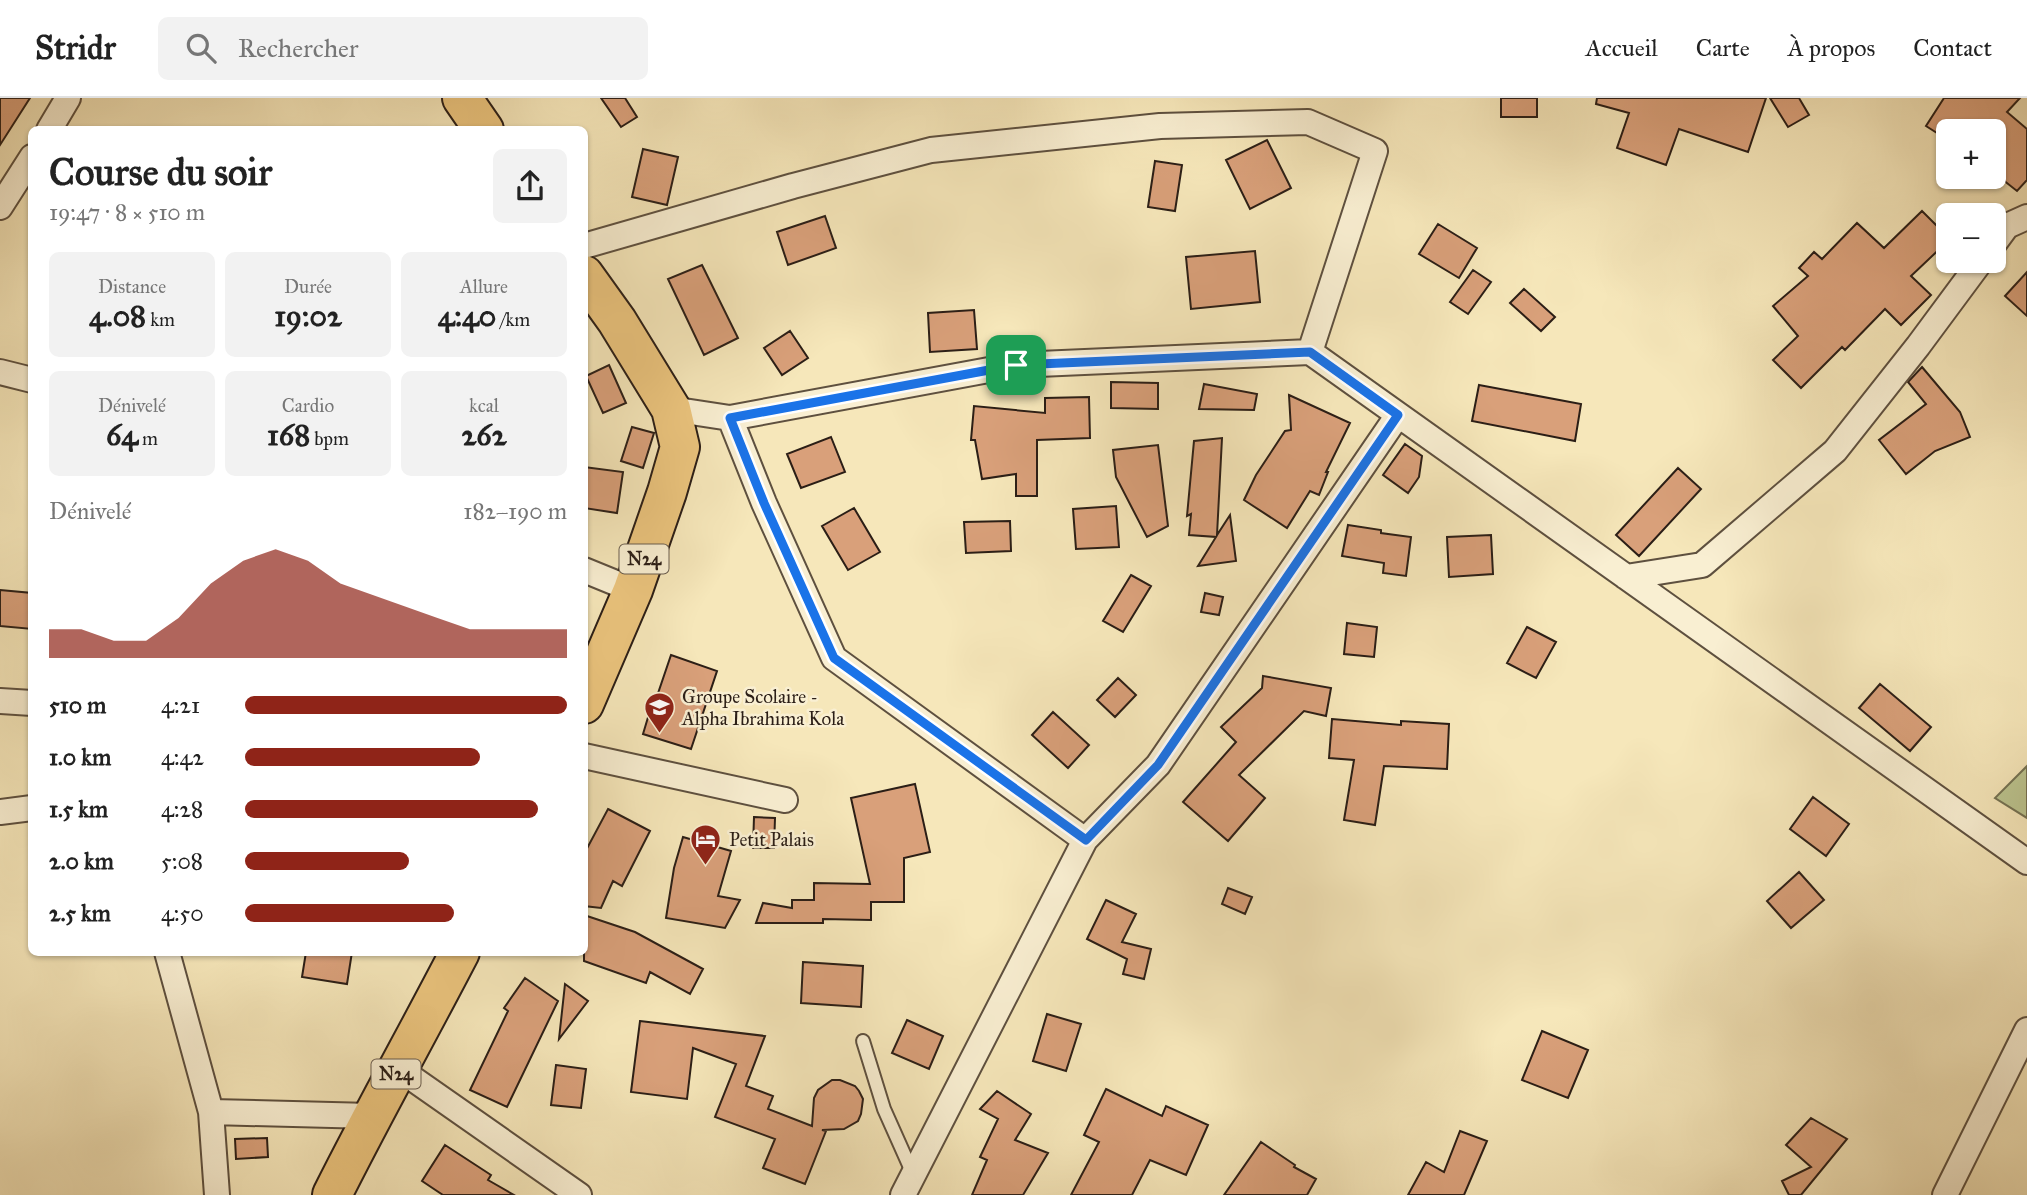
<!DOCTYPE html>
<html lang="fr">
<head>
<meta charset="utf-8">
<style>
  body { margin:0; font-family:"IM FELL Great Primer",serif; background:#f2f2f2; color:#222; height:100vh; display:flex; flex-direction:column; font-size:26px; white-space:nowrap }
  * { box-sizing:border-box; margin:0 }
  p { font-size:23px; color:#767676 }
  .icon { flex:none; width:38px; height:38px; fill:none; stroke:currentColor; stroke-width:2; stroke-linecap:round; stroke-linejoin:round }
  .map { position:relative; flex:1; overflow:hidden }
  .side { position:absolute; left:28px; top:28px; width:560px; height:830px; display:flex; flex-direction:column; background:#fff; border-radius:10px; box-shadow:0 2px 5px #0004 }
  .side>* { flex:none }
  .controls { position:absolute; left:1936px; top:21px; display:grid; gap:14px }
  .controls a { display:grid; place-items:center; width:70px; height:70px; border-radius:10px; background:#fff; box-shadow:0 2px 5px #0004; font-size:35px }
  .pin { position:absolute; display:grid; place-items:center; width:60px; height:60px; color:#fff; margin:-30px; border-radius:14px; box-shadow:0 4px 10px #0006 }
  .round { display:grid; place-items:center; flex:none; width:74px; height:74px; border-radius:10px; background:#f2f2f2 }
  .head { display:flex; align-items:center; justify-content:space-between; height:119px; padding:0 21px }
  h1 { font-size:38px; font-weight:700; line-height:52px }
  .stats { display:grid; grid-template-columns:repeat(3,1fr); gap:10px; height:119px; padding:7px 21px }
  .stats div { display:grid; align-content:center; border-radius:10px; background:#f2f2f2; text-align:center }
  .stats b { font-size:30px; font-weight:700 }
  .stats small { font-size:19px; font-weight:400 }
  .stats p { font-size:19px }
  .chart { height:196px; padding:14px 21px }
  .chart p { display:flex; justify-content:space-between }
  .chart svg { width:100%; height:126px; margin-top:7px; fill:#8f2418; opacity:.7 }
  ul { padding:0 21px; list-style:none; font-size:23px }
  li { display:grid; grid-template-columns:112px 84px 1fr; align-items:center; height:52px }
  li i { height:18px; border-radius:9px; background:#8f2418 }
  header { display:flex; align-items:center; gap:42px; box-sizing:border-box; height:98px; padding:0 35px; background:#fff; border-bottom:2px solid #e0e0e0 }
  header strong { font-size:33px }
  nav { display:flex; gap:38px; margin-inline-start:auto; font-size:24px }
  .search { width:490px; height:63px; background:#f2f2f2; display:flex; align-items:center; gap:18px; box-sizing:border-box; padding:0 24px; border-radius:10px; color:#767676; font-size:26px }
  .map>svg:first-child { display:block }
  .green { fill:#bcc590; stroke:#747253; stroke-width:2 }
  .building { fill:#d9a07a; stroke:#2b1e16; stroke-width:2 }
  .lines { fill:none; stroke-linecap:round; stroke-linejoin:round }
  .service-casing { stroke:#5e503f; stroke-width:16 }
  .minor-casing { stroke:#5e503f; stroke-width:28 }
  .primary-casing { stroke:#2b1e16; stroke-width:42 }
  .service { stroke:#f9efd2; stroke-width:12 }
  .minor { stroke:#f9efd2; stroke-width:24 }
  .primary { stroke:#ebc47d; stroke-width:38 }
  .route-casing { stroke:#fff; stroke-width:14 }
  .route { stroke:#1a73e8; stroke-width:9 }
  .labels { text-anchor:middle; stroke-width:5; stroke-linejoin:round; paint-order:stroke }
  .shield { fill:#f9efd2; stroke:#695d4e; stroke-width:2 }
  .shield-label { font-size:18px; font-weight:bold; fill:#2b1e16 }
  .poi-label { font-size:19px; fill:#2b1e16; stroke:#f9efd2; text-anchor:start }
</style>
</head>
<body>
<header>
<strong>Stridr</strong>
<div class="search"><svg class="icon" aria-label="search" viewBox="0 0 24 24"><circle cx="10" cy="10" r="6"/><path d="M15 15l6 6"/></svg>Rechercher</div>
<nav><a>Accueil</a><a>Carte</a><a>À propos</a><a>Contact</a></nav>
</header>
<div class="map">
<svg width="2027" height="1097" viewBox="0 0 2027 1097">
  <rect width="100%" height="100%" fill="#f6e7ba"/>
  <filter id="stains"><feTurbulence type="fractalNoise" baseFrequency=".00286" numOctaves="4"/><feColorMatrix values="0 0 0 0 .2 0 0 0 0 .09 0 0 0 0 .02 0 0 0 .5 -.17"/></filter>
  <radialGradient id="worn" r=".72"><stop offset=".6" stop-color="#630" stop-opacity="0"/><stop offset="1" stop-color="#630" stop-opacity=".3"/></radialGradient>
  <!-- green -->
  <path class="green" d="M2027,668V720L1995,700Z"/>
  <!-- building -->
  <path class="building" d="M0,0H30L0,47Z
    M601,0H625L637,19L621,29Z
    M1501,0H1537V19H1501Z
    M1597,0H1766L1748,54L1679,31L1666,67L1617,50L1629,15L1596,6Z
    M1770,0H1799L1809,17L1788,29Z
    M1944,0H2020L2007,14L2027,31V82L2017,93L1993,74V33H1948V42L1926,28Z
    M1267,42L1291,90L1250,111L1226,62Z
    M643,51L678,59L667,107L632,99Z
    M1155,63L1182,67L1175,113L1148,109Z
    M1922,113L1948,139V143L1911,178L1931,197L1901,227L1885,211L1845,252L1842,249L1801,290L1773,262L1798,238L1773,208L1808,178L1799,170L1814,154L1822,161L1857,125L1884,150Z
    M825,118L836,150L788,167L777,134Z
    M1438,126L1477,150L1459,180L1419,156Z
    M1255,153L1260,204L1191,211L1186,159Z
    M702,167L738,240L704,257L668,181Z
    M1473,172L1491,184L1468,216L1450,204Z
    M2027,174V218L2005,198Z
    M1524,191L1555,219L1541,233L1510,205Z
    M974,212L977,251L930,254L928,215Z
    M790,233L808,260L782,277L764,250Z
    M609,267L626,305L603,315L586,278Z
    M1922,269L1960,314L1970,339L1935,353L1906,376L1879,342L1926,306L1908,284Z
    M1111,284L1158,285V311L1111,310Z
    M1204,286L1257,296L1254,312L1199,311Z
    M1479,287L1581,306L1575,343L1472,323Z
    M1289,297L1350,325L1326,374H1328L1319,397L1310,393L1287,430L1244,402L1256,377L1285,333L1291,332Z
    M1089,299L1090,340L1037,342V398H1016V376L982,381L975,342H971L974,308L1045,315V300Z
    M632,329L654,335L643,370L621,363Z
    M831,339L845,374L801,390L787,356Z
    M1222,340L1217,437L1230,417L1236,463L1198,468L1216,439L1189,437L1191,416L1187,418L1194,343Z
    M1405,346L1422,358L1419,379L1408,395L1383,377Z
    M1158,347L1168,428L1147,439L1116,379L1113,352Z
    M584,369L623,374L617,415L584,410Z
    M1678,370L1701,391L1639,458L1616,437Z
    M1116,408L1119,449L1076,451L1073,411Z
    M854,410L880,454L848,472L822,428Z
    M1010,423L1011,453L966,455L964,424Z
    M1348,427L1381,432V435L1411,439L1406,478L1383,475L1384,465L1342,458Z
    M1491,437L1493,476L1449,479L1447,439Z
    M1131,477L1151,488L1123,534L1103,523Z
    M0,492L32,495V531L0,528Z
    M1205,495L1223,499L1219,517L1201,514Z
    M1347,525L1377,529L1374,559L1344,556Z
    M1527,529L1556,544L1536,580L1507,565Z
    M671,557L717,573L691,651L643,636L652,606L654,607Z
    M1263,578L1331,590L1326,618L1304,613L1239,677L1265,700L1228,743L1183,704L1236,644L1221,629L1262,590Z
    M1118,580L1136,597L1115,619L1097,602Z
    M1880,586L1931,629L1910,653L1859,610Z
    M1053,614L1089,647L1068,670L1032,637Z
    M1332,621L1401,627V623L1449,626L1447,671L1384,668L1375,727L1344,722L1354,662L1329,660Z
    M915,686L930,754L904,760V804H871V822L823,821V825H756L763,805L792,810V802H814V785L870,786L851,700Z
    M1813,699L1849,726L1826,758L1790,731Z
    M608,711L650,733L622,788L613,783L601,810L584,808V756Z
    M754,719L775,720L774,750H753Z
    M683,739L731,753L718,798L740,802L725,830L666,820L674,770Z
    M1799,774L1824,802L1791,830L1767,803Z
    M1228,790L1252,799L1245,816L1222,806Z
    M1106,802L1136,816L1122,844L1151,851L1144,881L1123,876L1127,861L1087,841Z
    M584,817L635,834L703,871L690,896L650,874L646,885L584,863Z
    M306,854H352L347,886L302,879Z
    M803,864L863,868L861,909L801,905Z
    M525,880L558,903L507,1009L470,992L508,913L504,910Z
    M565,886L588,903L559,941Z
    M1047,916L1081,926L1066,973L1033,963Z
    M907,922L943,938L929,971L892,955Z
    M640,923L765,938L746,988L773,998L768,1011L812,1028L814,1000L818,992L832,982H840L855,988L859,993L863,1001L861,1016L858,1023L844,1031L822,1032L826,1033L805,1086L763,1070L775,1041L715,1019L736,966L693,950L687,1001L631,994Z
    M1542,933L1588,952L1568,1000L1522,982Z
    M556,967L586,971L581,1010L551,1007Z
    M1106,991L1162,1018L1166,1008L1208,1027L1186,1077L1150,1062L1132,1097H1071L1099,1044L1084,1037Z
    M997,993L1031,1016L1015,1042L1048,1055L1023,1097H972L987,1062L980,1059L998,1021L980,1011Z
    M1811,1020L1847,1041L1801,1097H1789L1782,1083L1811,1069L1786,1047Z
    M1460,1033L1487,1043L1464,1097H1408L1426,1064L1444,1074Z
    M267,1040L268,1059L236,1061L235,1041Z
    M1261,1044L1295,1067L1294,1069L1316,1081L1307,1097H1224Z
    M445,1047L491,1077L488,1082L514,1097H443L422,1083Z"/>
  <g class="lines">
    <defs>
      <path id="service" d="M863,943L884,1011L913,1076"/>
      <path id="minor" d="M49,32L68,0
        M0,109L32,59
        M1993,147L2007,128L2027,119
        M584,148L793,88L931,52L1160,28L1308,24L1375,53L1310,254
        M0,274L32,282
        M671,311L730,320L1016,267L1310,254L2027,764
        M730,320L764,405L834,560L1085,742L903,1097
        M584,472L633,492
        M1626,479L1702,467L1835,353L1918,248L1981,163
        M0,603L32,605
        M584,658L785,702
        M0,714L32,710
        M1085,742L1158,667L1398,317
        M167,854L211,1014L371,1018
        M399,971L579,1097
        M211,1014L217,1097
        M1945,1097L2027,932"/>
      <path id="primary" d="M462,0L484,32
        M584,177L617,223L671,311L680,349L667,394L633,492L584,606
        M332,1097C373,1015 418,935 460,854"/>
    </defs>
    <!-- service casing -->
    <use href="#service" class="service-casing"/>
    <!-- minor casing -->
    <use href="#minor" class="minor-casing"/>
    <!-- primary casing -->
    <use href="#primary" class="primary-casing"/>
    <!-- service -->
    <use href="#service" class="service"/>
    <!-- minor -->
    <use href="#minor" class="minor"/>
    <!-- primary -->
    <use href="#primary" class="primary"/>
  </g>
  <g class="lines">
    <defs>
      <path id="route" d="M1310,254L1398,317L1158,667L1086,742L834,560L764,405L730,320L1016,267Z"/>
    </defs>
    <!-- route casing -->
    <use href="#route" class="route-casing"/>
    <!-- route -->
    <use href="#route" class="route"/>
  </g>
  <!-- icons -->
  <defs>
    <symbol id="school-pin" viewBox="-11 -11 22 30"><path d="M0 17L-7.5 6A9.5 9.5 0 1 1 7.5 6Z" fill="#8f2418" stroke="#f9efd2"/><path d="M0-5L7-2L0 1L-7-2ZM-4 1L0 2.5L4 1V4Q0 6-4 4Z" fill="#fff"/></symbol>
    <symbol id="hotel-pin" viewBox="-11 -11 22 30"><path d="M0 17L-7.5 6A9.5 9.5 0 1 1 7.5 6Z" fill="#8f2418" stroke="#f9efd2"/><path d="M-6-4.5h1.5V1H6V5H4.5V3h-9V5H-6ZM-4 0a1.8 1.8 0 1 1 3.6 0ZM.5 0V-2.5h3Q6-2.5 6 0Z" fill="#fff"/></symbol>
  </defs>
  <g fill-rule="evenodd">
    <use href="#school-pin" x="642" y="592" width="35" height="47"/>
    <use href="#hotel-pin" x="688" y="724" width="35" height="47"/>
  </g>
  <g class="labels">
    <!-- shield labels -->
    <g class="shield">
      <rect x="619.5" y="446.5" width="49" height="29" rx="5"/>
      <rect x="371.5" y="961.5" width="49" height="29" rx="5"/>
    </g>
    <g class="shield-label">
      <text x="644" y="467">N24</text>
      <text x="396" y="982">N24</text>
    </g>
    <!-- poi labels -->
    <g class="poi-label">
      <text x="682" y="605">Groupe Scolaire -<tspan x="682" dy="22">Alpha Ibrahima Kola</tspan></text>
      <text x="729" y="748">Petit Palais</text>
    </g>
  </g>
  <rect width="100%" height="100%" filter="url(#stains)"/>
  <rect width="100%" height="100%" fill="url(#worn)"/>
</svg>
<div class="controls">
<a>+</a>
<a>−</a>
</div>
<div class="pin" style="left:1016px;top:267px;background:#1e9e55"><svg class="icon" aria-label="arrive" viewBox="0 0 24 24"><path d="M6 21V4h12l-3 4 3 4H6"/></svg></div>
<section class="side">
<div class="head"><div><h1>Course du soir</h1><p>19:47 · 8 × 510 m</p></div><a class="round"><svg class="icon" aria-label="share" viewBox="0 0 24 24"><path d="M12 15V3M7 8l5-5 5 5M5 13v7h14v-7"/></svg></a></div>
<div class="stats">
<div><p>Distance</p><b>4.08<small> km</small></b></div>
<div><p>Durée</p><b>19:02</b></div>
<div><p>Allure</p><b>4:40<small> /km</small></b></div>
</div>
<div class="stats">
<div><p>Dénivelé</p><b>64<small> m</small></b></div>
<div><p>Cardio</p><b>168<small> bpm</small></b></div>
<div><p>kcal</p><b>262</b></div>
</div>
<div class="chart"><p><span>Dénivelé</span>182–190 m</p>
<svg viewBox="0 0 160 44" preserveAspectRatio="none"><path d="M0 44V34L10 34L20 38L30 38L40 30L50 18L60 10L70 6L80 10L90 18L100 22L110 26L120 30L130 34L140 34L150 34L160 34V44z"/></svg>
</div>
<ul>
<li><b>510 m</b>4:21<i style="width:100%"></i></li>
<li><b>1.0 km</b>4:42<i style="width:73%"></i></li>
<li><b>1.5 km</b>4:28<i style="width:91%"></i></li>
<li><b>2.0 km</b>5:08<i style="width:51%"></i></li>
<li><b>2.5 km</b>4:50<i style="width:65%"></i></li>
</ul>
</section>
</div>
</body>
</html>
